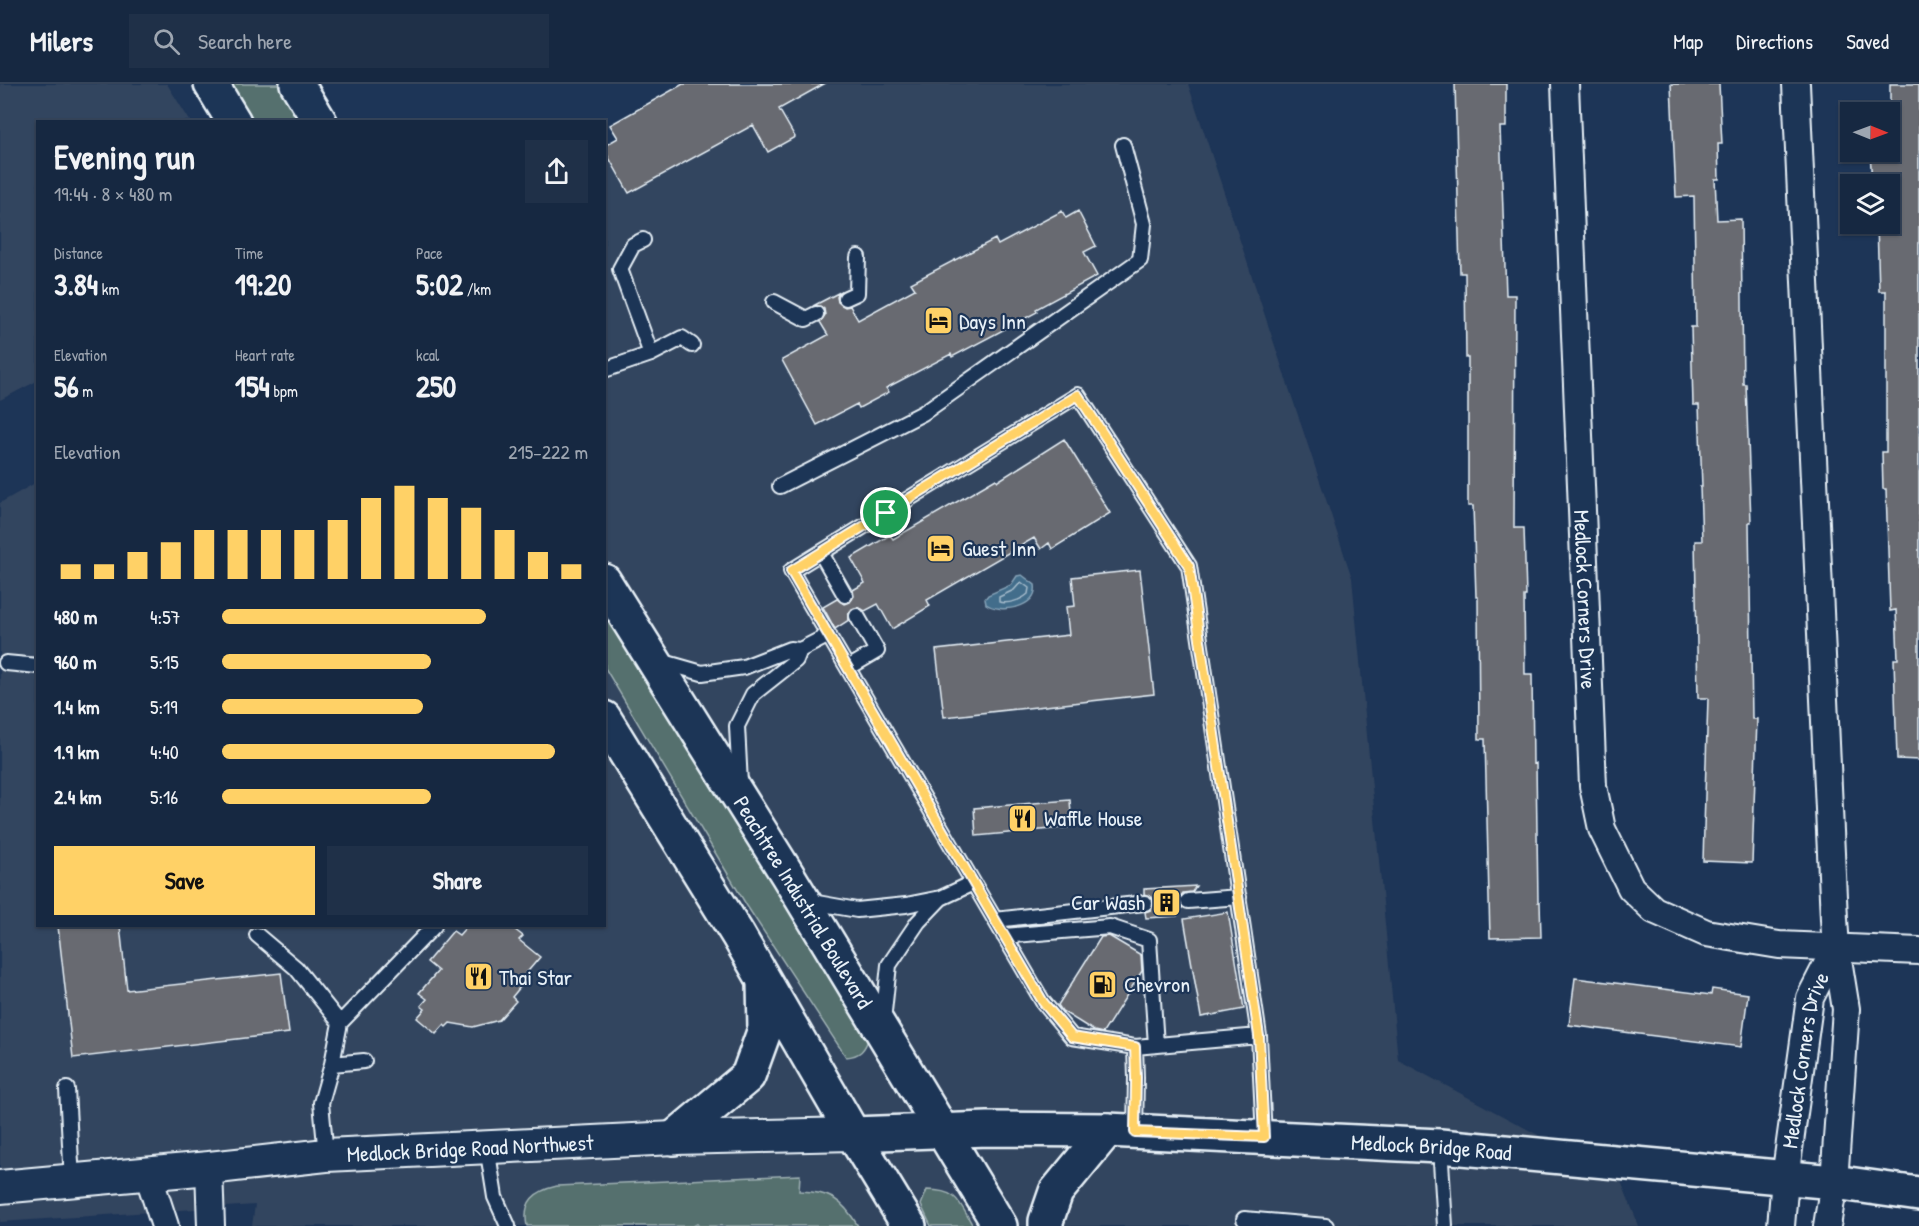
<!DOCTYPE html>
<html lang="en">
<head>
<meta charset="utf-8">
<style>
  body { margin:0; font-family:"Patrick Hand",sans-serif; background:#1f3048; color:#f1f3f6; height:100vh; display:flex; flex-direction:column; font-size:22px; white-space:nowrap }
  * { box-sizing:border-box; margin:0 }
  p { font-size:20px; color:#9ea6b1 }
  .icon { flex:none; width:33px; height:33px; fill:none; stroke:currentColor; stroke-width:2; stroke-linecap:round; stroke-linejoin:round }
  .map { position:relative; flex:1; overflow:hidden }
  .side { position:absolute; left:36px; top:36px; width:570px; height:807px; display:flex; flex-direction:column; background:#162841; border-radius:0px; box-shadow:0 2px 4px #0004,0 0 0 2px #35445a }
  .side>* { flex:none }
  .needle { width:39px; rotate:91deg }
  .fabs { position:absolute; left:1840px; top:18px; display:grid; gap:12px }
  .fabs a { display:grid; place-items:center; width:60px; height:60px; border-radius:0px; background:#162841; box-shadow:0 2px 4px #0004,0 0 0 2px #35445a; font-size:30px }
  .pin { position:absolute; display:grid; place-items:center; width:51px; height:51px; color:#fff; margin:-26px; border:3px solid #fff; border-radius:50%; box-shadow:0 2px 6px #0007 }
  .round { display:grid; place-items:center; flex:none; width:63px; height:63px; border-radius:0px; background:#1f3048 }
  .overview { display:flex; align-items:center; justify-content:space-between; height:102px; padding:0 18px }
  h1 { font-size:33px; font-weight:700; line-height:45px }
  .metrics { display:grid; grid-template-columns:repeat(3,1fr); gap:9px; height:102px; padding:6px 18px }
  .metrics div { display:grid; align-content:center }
  .metrics b { font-size:30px; font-weight:700 }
  .metrics small { font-size:16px; font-weight:400 }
  .metrics p { font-size:16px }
  .chart { height:168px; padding:12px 18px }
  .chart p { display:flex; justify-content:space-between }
  .chart svg { width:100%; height:108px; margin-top:6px; stroke:#ffd166; stroke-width:6 }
  .action { display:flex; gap:12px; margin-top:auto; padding:12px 18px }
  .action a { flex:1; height:69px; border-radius:0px; background:#ffd166; color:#111; font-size:24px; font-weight:700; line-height:69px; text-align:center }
  .action a+a { background:#1f3048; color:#f1f3f6 }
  ul { padding:0 18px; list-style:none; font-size:20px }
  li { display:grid; grid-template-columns:96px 72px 1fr; align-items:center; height:45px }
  li i { height:15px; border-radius:8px; background:#ffd166 }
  header { display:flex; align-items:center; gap:36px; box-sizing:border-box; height:84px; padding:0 30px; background:#162841; border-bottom:2px solid #35445a }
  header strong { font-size:28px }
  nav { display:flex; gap:33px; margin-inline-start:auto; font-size:21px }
  .search { width:420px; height:54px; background:#1f3048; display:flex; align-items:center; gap:15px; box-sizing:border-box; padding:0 21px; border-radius:0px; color:#9ea6b1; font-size:22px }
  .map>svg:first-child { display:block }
  .built { fill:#33455f }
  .green { fill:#55706e; stroke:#9eb0b3; stroke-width:1.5 }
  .water { fill:#436d8b; stroke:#85a2b7; stroke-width:1.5 }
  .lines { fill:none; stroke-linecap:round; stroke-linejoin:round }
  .shore { stroke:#a6bccc; stroke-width:1.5 }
  .building { fill:#676a71; stroke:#e8f1f8; stroke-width:1.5 }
  .service-casing { stroke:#e8f1f8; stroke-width:18 }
  .minor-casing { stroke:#e8f1f8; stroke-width:30 }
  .tertiary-casing { stroke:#e8f1f8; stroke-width:36 }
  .secondary-casing { stroke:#e8f1f8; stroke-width:38 }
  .trunk-casing { stroke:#e8f1f8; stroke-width:38 }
  .service { stroke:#1d3557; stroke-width:14 }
  .minor { stroke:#1d3557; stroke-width:26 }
  .tertiary { stroke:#1d3557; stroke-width:32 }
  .secondary { stroke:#1d3557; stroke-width:33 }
  .trunk { stroke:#1d3557; stroke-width:33 }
  .route-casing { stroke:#fff; stroke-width:12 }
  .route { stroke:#ffd166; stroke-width:8 }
  .labels { text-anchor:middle; stroke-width:4.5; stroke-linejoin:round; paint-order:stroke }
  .poi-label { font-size:22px; fill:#e8f1f8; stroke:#1d3557; text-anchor:start }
  .street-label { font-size:22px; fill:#e8f1f8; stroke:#1d3557 }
</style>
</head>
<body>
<header>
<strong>Milers</strong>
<div class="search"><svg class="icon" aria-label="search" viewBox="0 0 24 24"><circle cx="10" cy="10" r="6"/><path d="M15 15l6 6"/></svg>Search here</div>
<nav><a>Map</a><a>Directions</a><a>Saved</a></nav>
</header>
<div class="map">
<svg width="1919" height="1142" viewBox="0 0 1919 1142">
  <rect width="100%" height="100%" fill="#1d3557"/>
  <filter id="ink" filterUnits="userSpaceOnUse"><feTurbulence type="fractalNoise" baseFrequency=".0167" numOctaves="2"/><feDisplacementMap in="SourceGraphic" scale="12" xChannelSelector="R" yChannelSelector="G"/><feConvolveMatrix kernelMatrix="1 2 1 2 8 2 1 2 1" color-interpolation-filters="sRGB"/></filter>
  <g filter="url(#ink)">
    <!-- built -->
    <path class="built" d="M0,0H167L190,37L38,38L37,297L0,316Z
      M745,0H1188L1352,494L1398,976L1620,1095L1639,1142H252L255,1121L0,1138V419L37,398L38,842H604L605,79Z"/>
    <!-- green -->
    <path class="green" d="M228,0H280L306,37H250Z
      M604,521L869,953C865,966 860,972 846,973L747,822L605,584Z
      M800,1091L799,1107C830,1108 842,1115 858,1142H699L697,1140L693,1142H527C522,1117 535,1107 557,1102Z
      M927,1106C958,1106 959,1118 973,1142H931L921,1121Z"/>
    <!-- water -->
    <path class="water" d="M1022,491L1035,501C1039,524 1000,530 986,520L985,515L988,511L1011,501L1017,492Z"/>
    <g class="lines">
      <!-- shore -->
      <path class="shore" d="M1021,498L1029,504L1028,510C1020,517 1008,520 999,518V513L1014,506Z"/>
    </g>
    <!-- building -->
    <path class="building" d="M683,0H824L779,25L795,53L768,68L753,41L629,109L604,65V62L618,54L610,41Z
      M1455,0H1506V43H1500L1506,211H1515L1514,444H1524L1526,512H1524L1525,590H1532L1533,680L1536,679L1538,818H1540L1541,853L1490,854L1485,655H1479L1478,513H1476L1473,422H1468V274H1466L1465,189H1460Z
      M1671,0H1719L1722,60H1718L1719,95H1715L1717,136L1741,135L1743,300H1746L1751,438H1749L1752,635H1757L1752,779L1703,777L1708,614H1698L1695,457H1702L1700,403H1702L1699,321H1693L1691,243H1696L1694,112L1676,113Z
      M1890,0H1919V676L1897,675L1894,575H1898L1896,526L1890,527L1886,405H1883L1882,368H1886V207H1879L1877,140H1890V100H1872L1870,68H1890Z
      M1062,127L1066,134L1078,127L1096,162L1084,168L1097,192L1036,225L1037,228L952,273L951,270L886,304L889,308L859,324L857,320L817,341L782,276L828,251L820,238L825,231L824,225L820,222H813L840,208L837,213L838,218L845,223L850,222L858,236L915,205L911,199L995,155L998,161Z
      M1064,355L1110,429L1052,465L1049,459L1041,465L1034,454L927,516L930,522L892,545L878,520L865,527L858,523L852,525L848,531L849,536L835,545L823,523L837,515L844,520L850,518L854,512L853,506L865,499L851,474L890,451L893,455L996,395L998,397Z
      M1140,486L1154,610L944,633L936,566L1069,551L1066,523L1075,522L1072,493Z
      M1070,716L1072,743L976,752L974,724Z
      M1196,802L1192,808L1183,809L1180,813L1179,818L1182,824L1177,832L1146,834L1145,828L1151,826L1154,819L1152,813L1144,810V805Z
      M1228,828L1244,925L1201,933L1184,835Z
      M58,842H120L127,906L281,889L289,949L73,974Z
      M467,842H510L523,852L519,856L540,873L518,899L521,902L512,913L516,917L499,936L473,943L450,939L446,943L444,941L436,950L417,934L425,925L421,922L427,915L419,909L438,887L427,878L453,847L459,851Z
      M1109,852L1141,871L1142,887L1103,949L1094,947L1062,927L1058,921L1101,853Z
      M1575,894L1711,911L1712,905L1748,910L1741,963L1569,941Z"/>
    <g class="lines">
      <defs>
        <path id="service" d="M643,156L633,161L620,185L651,270
          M846,214L857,209L858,173
          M774,218L806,235L816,230
          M604,286L651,270L682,254L692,261
          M780,402L923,329L1140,176L1144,140L1123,61
          M821,469L845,511
          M660,577L702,589L744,583L790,565L800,566L829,551
          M6,579L38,582
          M848,584L877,567L857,532
          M740,700L737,642L753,610L796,576L800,566
          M806,817L857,826L906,821L941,814L973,799
          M1188,817L1239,813
          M995,836L1145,819
          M257,851L296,884L340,939L332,980L321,1019L326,1071
          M1004,852L1110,843L1149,856L1156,961
          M883,937L889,881L918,838L941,814
          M340,939L434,842
          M1135,963L1259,952
          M332,980L364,977
          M67,1005L72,1097
          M1135,1048L1136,994L1135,963L1072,953L1043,918L791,487L1078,311L1189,482L1259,952L1264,1053
          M1440,1062L1445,1142
          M487,1063L495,1113L508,1142
          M1244,1135L1326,1142"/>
        <g id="minor">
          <path id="s1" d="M1565,0L1593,702L1602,745L1631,804L1654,826L1706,849L1779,861L1919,867"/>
          <path d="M1796,0L1834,835L1836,863L1846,925L1834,1098L1827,1142"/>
          <path d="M209,1084L211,1142"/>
          <path d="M148,1090L165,1142"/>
          <path id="s2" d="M1781,1142L1785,1094L1810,914L1836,863"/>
        </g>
        <g id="tertiary">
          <path id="s3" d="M0,1103L209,1084L326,1071L674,1054L853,1050"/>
        </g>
        <g id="secondary">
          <path id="s4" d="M853,1050L988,1045L1107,1046L1440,1062L1834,1098L1919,1110"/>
        </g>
        <g id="trunk">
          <path d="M211,0L234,38"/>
          <path d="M297,0L320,38"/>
          <path id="s5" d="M604,497L787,790L1000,1142"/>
          <path d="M604,634L738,851L853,1050L909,1142"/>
          <path d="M674,1054L748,992L765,945L764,899"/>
          <path d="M1046,1142V1137L1056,1108L1107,1046"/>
        </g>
      </defs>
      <!-- service casing -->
      <use href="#service" class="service-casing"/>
      <!-- minor casing -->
      <use href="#minor" class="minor-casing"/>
      <!-- tertiary casing -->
      <use href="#tertiary" class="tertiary-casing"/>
      <!-- secondary casing -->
      <use href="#secondary" class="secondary-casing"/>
      <!-- trunk casing -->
      <use href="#trunk" class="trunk-casing"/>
      <!-- service -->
      <use href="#service" class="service"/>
      <!-- minor -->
      <use href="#minor" class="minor"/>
      <!-- tertiary -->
      <use href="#tertiary" class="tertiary"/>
      <!-- secondary -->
      <use href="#secondary" class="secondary"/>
      <!-- trunk -->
      <use href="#trunk" class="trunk"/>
    </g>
  </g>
  <g class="lines" filter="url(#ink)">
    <defs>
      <path id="route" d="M1078,311L1189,482L1259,952L1264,1053L1135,1048L1136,994L1135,963L1072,953L1043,918L791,487Z"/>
    </defs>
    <!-- route casing -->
    <use href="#route" class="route-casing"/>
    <!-- route -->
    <use href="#route" class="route"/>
  </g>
  <!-- icons -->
  <defs>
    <symbol id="hotel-square" viewBox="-11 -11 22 22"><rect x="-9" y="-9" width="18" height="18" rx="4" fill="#ffd166" stroke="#1d3557"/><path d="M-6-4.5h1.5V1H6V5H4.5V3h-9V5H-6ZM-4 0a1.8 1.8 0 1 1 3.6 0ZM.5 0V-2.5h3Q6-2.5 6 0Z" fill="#111"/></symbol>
    <symbol id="restaurant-square" viewBox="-11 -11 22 22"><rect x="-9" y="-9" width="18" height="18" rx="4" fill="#ffd166" stroke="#1d3557"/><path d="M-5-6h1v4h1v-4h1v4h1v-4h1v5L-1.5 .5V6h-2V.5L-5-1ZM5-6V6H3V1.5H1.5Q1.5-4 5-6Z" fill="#111"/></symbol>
    <symbol id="building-square" viewBox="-11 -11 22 22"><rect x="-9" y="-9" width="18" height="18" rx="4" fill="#ffd166" stroke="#1d3557"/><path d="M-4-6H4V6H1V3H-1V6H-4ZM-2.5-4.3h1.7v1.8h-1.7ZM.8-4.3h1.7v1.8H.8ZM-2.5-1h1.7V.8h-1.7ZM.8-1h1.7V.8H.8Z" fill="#111"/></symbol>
    <symbol id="fuel-square" viewBox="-11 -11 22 22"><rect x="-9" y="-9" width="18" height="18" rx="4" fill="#ffd166" stroke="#1d3557"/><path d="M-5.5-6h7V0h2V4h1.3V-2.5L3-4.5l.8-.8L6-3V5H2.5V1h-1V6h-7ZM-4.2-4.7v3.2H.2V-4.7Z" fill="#111"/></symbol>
  </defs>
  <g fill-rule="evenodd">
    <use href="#hotel-square" x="922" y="220" width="33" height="33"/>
    <use href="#hotel-square" x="924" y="448" width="33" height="33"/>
    <use href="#restaurant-square" x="1006" y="718" width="33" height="33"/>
    <use href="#building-square" x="1150" y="802" width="33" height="33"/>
    <use href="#restaurant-square" x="462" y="876" width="33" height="33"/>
    <use href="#fuel-square" x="1086" y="884" width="33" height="33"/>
  </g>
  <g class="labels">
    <!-- poi labels -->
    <g class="poi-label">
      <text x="959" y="245">Days Inn</text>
      <text x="962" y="472">Guest Inn</text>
      <text x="1044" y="742">Waffle House</text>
      <text x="1145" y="826" text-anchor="end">Car Wash</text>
      <text x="499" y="901">Thai Star</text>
      <text x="1124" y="908">Chevron</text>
    </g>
    <!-- street labels -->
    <g class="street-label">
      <text dy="8" stroke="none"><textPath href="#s1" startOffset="516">Medlock Corners Drive</textPath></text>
      <text dy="8" stroke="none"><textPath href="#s5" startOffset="378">Peachtree Industrial Boulevard</textPath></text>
      <text dy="8" stroke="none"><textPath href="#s2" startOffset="168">Medlock Corners Drive</textPath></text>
      <text dy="8" stroke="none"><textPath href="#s4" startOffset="579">Medlock Bridge Road</textPath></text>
      <text dy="8" stroke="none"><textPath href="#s3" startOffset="472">Medlock Bridge Road Northwest</textPath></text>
    </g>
  </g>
</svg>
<div class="fabs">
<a><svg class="needle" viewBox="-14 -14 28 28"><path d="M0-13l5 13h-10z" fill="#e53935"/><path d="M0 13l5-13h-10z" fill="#9ea6b1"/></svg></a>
<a><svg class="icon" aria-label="layers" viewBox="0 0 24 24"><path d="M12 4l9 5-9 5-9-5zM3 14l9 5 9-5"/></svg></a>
</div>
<div class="pin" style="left:886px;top:429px;background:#1e9e55"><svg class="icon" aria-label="arrive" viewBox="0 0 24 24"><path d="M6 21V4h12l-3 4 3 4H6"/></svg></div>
<section class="side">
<div class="overview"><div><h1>Evening run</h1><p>19:44 · 8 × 480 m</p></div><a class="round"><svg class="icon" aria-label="share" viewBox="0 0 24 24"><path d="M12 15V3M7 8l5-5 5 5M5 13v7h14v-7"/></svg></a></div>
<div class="metrics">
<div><p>Distance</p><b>3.84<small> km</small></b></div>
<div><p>Time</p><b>19:20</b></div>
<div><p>Pace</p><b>5:02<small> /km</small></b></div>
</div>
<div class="metrics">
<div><p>Elevation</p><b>56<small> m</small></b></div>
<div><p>Heart rate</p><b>154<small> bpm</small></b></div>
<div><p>kcal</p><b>250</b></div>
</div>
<div class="chart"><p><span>Elevation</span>215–222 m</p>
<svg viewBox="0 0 160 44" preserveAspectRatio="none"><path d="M5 44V38M15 44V38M25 44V33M35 44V29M45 44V24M55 44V24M65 44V24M75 44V24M85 44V20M95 44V11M105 44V6M115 44V11M125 44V15M135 44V24M145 44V33M155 44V38"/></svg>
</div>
<ul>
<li><b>480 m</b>4:57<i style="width:72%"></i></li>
<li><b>960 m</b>5:15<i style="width:57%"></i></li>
<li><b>1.4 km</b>5:19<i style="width:55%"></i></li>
<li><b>1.9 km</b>4:40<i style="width:91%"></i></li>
<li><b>2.4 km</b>5:16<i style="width:57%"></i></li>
</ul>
<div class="action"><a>Save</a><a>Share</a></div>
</section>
</div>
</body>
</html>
